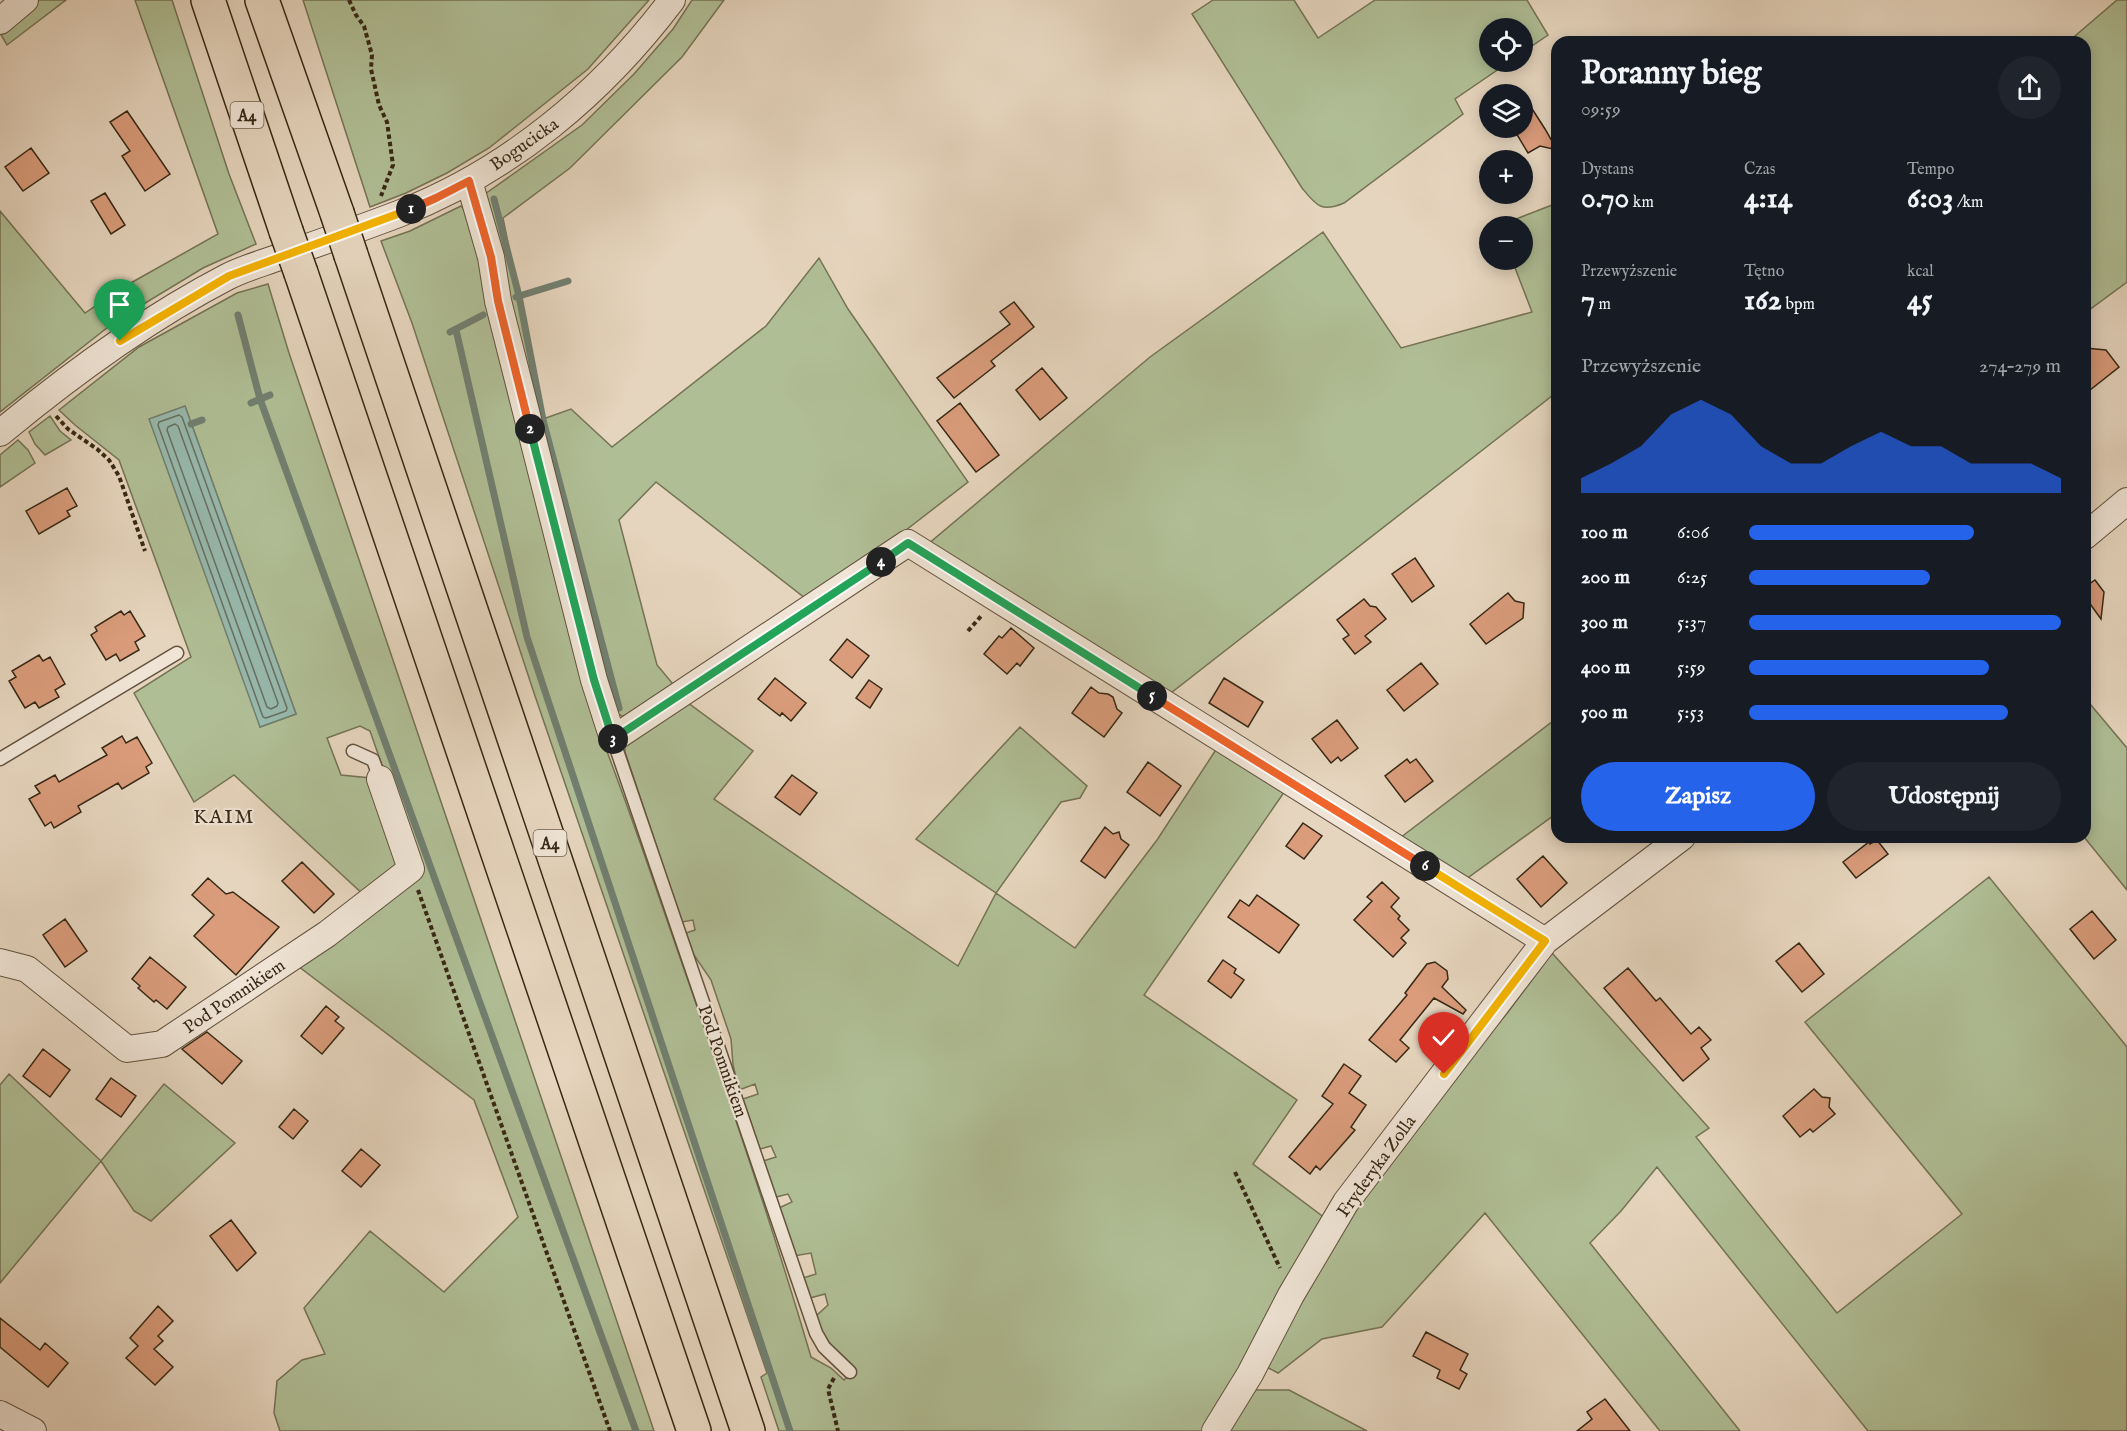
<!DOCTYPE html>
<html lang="pl">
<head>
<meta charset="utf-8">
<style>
  body { margin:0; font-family:"IM FELL English",serif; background:#20242c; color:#f1f3f6; height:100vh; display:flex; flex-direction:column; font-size:22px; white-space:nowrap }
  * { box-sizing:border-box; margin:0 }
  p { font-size:20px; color:#9ea1a6 }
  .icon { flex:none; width:33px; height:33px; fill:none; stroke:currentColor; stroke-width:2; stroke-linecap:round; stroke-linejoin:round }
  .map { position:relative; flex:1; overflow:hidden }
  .side { position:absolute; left:1551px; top:36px; width:540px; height:807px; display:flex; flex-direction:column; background:#171b24; border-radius:18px; box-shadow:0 3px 15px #0003 }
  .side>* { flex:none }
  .fabs { position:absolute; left:1479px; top:18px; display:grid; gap:12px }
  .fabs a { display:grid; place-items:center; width:54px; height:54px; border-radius:50%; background:#171b24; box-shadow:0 3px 15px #0003; font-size:30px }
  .pin { position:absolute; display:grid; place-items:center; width:51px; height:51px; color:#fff; margin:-62px -26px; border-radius:50% 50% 50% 0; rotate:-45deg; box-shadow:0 0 6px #0007 }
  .pin .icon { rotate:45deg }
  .km { position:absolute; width:30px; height:30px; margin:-15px; border-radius:50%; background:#222; color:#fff; font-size:16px; line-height:30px; text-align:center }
  .round { display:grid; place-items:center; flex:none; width:63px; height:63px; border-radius:32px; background:#20242c }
  .overview { display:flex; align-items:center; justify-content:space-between; height:102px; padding:0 30px }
  h1 { font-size:33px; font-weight:800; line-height:45px }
  .metrics { display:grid; grid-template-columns:repeat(3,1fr); gap:9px; height:102px; padding:6px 30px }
  .metrics div { display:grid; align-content:center }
  .metrics b { font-size:30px; font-weight:800 }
  .metrics small { font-size:16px; font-weight:400 }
  .metrics p { font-size:16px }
  .chart { height:168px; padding:12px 30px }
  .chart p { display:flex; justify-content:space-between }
  .chart svg { width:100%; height:108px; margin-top:6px; fill:#2563eb; opacity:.7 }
  .cta { display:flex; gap:12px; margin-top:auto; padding:12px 30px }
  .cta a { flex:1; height:69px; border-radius:36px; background:#2563eb; color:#fff; font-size:24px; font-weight:800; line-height:69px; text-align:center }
  .cta a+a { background:#20242c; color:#f1f3f6 }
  ul { padding:0 30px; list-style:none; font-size:20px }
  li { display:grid; grid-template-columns:96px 72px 1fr; align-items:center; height:45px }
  li i { height:15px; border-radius:8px; background:#2563eb }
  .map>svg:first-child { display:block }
  .green { fill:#b0be95; stroke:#747355; stroke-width:1.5; fill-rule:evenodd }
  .water { fill:#97b9ad; stroke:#717f70; stroke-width:1.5 }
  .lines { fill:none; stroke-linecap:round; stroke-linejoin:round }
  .shore { stroke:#677061; stroke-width:1.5 }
  .stream { stroke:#717f70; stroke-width:7 }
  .building { fill:#da9c7b; stroke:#372815; stroke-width:1.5 }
  .service-casing { stroke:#63533f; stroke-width:15 }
  .minor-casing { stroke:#63533f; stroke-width:28 }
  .motorway-casing { stroke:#372815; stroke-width:36 }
  .path { stroke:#372815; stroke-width:4; stroke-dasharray:4.5 3; stroke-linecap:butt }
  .service { stroke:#efe4d5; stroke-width:12 }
  .minor { stroke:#efe4d5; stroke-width:26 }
  .motorway { stroke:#e6d5be; stroke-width:33 }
  .motorway-bridge-casing { stroke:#372815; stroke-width:36; stroke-linecap:butt }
  .motorway-bridge { stroke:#e6d5be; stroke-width:33 }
  .split-1-casing { stroke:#fff; stroke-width:12 }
  .split-2-casing { stroke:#fff; stroke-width:12 }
  .split-3-casing { stroke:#fff; stroke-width:12 }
  .split-4-casing { stroke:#fff; stroke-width:12 }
  .split-5-casing { stroke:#fff; stroke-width:12 }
  .split-6-casing { stroke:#fff; stroke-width:12 }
  .split-7-casing { stroke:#fff; stroke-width:12 }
  .split-1 { stroke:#f5b400; stroke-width:8 }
  .split-2 { stroke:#f0652b; stroke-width:8 }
  .split-3 { stroke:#22a559; stroke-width:8 }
  .split-4 { stroke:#22a559; stroke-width:8 }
  .split-5 { stroke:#22a559; stroke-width:8 }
  .split-6 { stroke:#f0652b; stroke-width:8 }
  .split-7 { stroke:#f5b400; stroke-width:8 }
  .labels { text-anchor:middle; stroke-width:4.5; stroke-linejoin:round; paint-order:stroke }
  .shield { fill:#efe4d5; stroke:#6e604f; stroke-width:1.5 }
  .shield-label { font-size:16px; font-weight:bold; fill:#372815 }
  .street-label { font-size:18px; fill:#372815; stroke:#efe4d5 }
  .neighbourhood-label { font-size:20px; letter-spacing:1.5px; fill:#372815; stroke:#efe4d5 }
</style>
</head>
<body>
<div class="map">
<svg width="2127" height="1431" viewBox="0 0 2127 1431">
  <rect width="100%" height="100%" fill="#e6d5be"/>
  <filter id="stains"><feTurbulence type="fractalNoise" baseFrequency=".00333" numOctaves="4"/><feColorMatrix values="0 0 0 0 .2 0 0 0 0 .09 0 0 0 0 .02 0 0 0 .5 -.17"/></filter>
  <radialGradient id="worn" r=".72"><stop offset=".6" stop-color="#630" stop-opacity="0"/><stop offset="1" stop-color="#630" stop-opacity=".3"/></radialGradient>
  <!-- green -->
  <path class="green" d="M39,0H66L7,45L0,33Z
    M135,0H172L229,174L256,244L203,268L117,320L0,412V211L85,313L120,289L218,234Z
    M303,0H649L588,69L489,148L447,173L406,193L370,207Z
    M692,0H724L682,57L570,168L503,218L543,419L571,409L612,447L766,326L819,258L848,309L968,482L879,551L805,598L656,482L619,520L657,665L678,690L627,718L611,711L600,679L485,194L582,125L634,74L673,29Z
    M1213,0H1294L1318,38L1375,0H1527L1548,35L1523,52L1522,28H1490V62H1509L1455,99L1463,114L1344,203C1321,213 1316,205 1302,188L1192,14Z
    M2117,0H2127V282L2085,313V42H2068Z
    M1557,203V392L1167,696L927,545L1150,357L1323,232L1401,348L1532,312L1512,260H1522V226H1498Z
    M461,206L467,212L592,713C626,797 654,884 684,969C729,1098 773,1227 811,1357L831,1368L844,1380L855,1369C837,1354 823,1339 816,1316L828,1305L825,1294L810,1298L803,1278L816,1274L811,1253L794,1256L779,1208L792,1202L788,1194L776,1197L763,1161L776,1157L771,1146L760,1149L743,1099L758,1094L755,1084L739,1090L733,1065L731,1039L711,980L694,955L686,933L695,930L693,920L682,922L625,752V746L684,700L753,751L714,799L958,966L996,893L916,839L1020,727L1087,786L1080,798L1061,802L996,893L1075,948L1157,840L1219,745L1287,788L1144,995L1297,1100L1253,1164L1325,1218L1421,1118L1508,1012L1552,953L1709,1128L1696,1137L1837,1313L1962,1214L1805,1022L1989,877L2127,1047V1431H1868L1657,1167L1621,1211L1590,1243L1740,1431H1660L1485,1213L1382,1327L1322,1339L1278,1373L1263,1365L1205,1431H779L761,1377L767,1373L534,693L412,323L381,241L410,231Z
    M268,284L289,353L654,1431H280L274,1413L277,1381L302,1360L325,1354L304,1308L370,1231L444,1292L518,1217L474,1100L294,963L420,874L370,731L360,726L327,738L341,775L371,778L404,870L365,896L234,775L194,802L134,693L191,657L119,460L75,425L59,410L139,347L237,293ZM185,406L296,714L260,727Z
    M50,416L60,431L71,440L45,455L35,444L29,432Z
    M18,440L28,450L35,463L0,487V455Z
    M2085,698L2127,748V890L2084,837Z
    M1557,718V813L1462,882L1400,838Z
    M9,1074L101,1161L164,1084L235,1143L151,1221L134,1211L101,1161L0,1283V1085Z
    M1255,1390H1289L1367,1431H1229Z"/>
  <!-- water -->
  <path class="water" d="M185,406L296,714L260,727L149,419Z"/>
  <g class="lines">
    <!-- shore -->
    <path class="shore" d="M179,415L182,417L287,708L286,711L266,718L263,717L158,425L159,422Z
      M175,424L178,426L278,703L277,706L271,709L267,707L167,430L168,427Z"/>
    <!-- stream -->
    <path class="stream" d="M494,199L519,296L543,420L619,708
      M516,297L568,281
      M238,315L260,399L636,1431
      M456,330L527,637L790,1431
      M450,332L483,315
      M251,403L270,395
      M191,424L202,420"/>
  </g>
  <!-- building -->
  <path class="building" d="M1522,93L1545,129L1557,150L1540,146L1528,153L1513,128H1522Z
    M127,111L170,174L145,191L122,156L130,151L110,122Z
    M31,148L49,173L23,191L5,167Z
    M105,193L125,225L111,234L91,201Z
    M1014,302L1034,327L991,361L995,366L954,398L937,378L1010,324L1000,312Z
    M2085,348L2106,350L2119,367L2085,394Z
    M1042,368L1067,398L1040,420L1016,390Z
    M960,403L999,455L976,472L937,421Z
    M67,488L77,506L67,511L70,516L39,534L26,511Z
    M1415,558L1434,586L1412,602L1392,574Z
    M2095,580L2104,592L2101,619L2085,597V587Z
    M1508,593L1515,601L1524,603L1523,618L1486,644L1470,624Z
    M1364,599L1370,606L1376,607L1386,619L1365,636L1371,642L1355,654L1343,639L1349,635L1337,620Z
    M121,611L124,615L130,611L145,636L135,642L139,650L120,661L116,654L106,660L91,635L97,631L95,627Z
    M1011,628L1034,648L1020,666L1017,663L1007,674L984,654L999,636L1002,638Z
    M847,639L869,656L852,678L830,660Z
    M39,655L43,661L50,657L65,684L55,690L59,697L39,708L35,702L25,708L9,681L16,677L12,671Z
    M1421,663L1438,684L1404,711L1387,690Z
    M775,678L806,703L791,721L782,713L780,716L758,699Z
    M1224,678L1263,702L1248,727L1209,703Z
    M869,680L882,689L870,708L856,698Z
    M1091,687L1099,693L1108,694L1113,697L1117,709L1122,713L1104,737L1072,713Z
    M1337,720L1358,748L1341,761L1338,757L1331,763L1312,739Z
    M122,736L126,743L137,737L152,763L146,767L149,773L122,789L118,783L78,806L81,812L54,828L51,822L45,826L29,799L40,793L35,786L55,775L59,782L96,761L107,755L102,748Z
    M1407,759L1410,763L1416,759L1433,781L1405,802L1385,776Z
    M1148,762L1181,786L1160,816L1127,792Z
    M792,775L817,793L800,815L775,797Z
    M1303,823L1322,836L1304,859L1286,846Z
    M1105,827L1113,834L1119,832L1121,839L1129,845L1105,878L1081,861Z
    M1877,840L1888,854L1856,878L1843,862L1869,842L1870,844Z
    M1543,856L1567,883L1541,907L1517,879Z
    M302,862L334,894L314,913L282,881Z
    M208,878L226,894L233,892L279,927L236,975L194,936L214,915L192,895Z
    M1382,882L1399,898L1391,907L1400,916L1398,919L1409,930L1401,938L1406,943L1393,957L1354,920L1372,901L1367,897Z
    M1257,895L1299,925L1279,953L1228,917L1240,900L1249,906Z
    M2092,911L2116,940L2094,959L2070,929Z
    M65,919L87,951L65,967L43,935Z
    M1799,943L1824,974L1802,992L1776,961Z
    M150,957L186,987L167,1009L156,1000L154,1002L138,988L140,986L132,979Z
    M1223,960L1236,969L1234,973L1244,980L1231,998L1208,981Z
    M1435,962L1447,971L1448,979L1442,987L1466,1010L1463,1014L1434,998L1400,1040L1409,1048L1396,1062L1369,1040L1407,995L1405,993L1427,964Z
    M1628,968L1656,1001L1660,998L1691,1034L1699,1027L1711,1040L1701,1048L1709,1059L1683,1081L1604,988Z
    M326,1006L339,1017L335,1021L344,1028L322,1054L301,1036Z
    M207,1032L242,1061L222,1084L182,1049Z
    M43,1049L70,1070L50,1097L23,1076Z
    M1344,1064L1361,1076L1349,1093L1366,1105L1351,1127L1355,1130L1320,1170L1316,1166L1310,1174L1289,1157L1333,1104L1322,1096Z
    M111,1078L136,1096L121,1117L96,1099Z
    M1814,1089L1822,1097L1830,1098L1829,1107L1835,1114L1813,1132L1810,1129L1800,1137L1783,1116Z
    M294,1109L308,1121L293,1139L279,1127Z
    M361,1149L380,1165L361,1187L342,1171Z
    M231,1220L256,1253L237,1271L210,1236Z
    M158,1306L173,1321L158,1336L163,1341L154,1349L173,1367L155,1385L126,1358L138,1346L130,1338Z
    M0,1318L40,1350L45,1343L68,1363L48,1387L0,1347Z
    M1426,1332L1468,1354L1460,1370L1467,1374L1459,1389L1437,1378L1440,1370L1413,1356Z
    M1605,1399L1630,1431H1577L1592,1419L1587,1412Z"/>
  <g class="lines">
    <defs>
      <path id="service" d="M613,739L816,1333L824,1347L850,1372
        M353,751L373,760L380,779
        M0,759L177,653"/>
      <path id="minor" d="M0,21L25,0
        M469,181L491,257L498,301L594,680L613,739L908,543L1545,941
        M0,433C70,375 146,319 227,277C244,268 264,263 282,256C322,242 362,228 401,213C510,170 602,93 672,0
        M2085,536L2127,501
        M0,962L27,969L127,1049L162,1044L327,934L411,869L380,779
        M0,1414L33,1431
        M1215,1431L1250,1374L1291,1295L1346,1202L1545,941L1682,837"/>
      <path id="motorway" d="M208,0L286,231
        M262,0L337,213
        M351,255C481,648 616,1039 748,1431
        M301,273L694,1431"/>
    </defs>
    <!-- service casing -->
    <use href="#service" class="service-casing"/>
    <!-- minor casing -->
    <use href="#minor" class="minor-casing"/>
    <!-- motorway casing -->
    <use href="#motorway" class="motorway-casing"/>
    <!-- path -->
    <path class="path" d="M349,0L356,15L364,26L372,55L371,69L379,105L387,122L393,165L381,196
      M56,416L68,429L97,449L109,460L119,476L145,551
      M968,631L982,615
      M418,890L610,1431
      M1235,1172L1280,1268
      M834,1378L828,1389L838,1431"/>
    <!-- service -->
    <use href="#service" class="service"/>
    <!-- minor -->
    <use href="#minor" class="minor"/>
    <!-- motorway -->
    <use href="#motorway" class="motorway"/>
    <defs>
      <path id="motorway-bridge" d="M337,213L351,255
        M286,231L301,273"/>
    </defs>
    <!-- motorway-bridge casing -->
    <use href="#motorway-bridge" class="motorway-bridge-casing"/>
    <!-- motorway-bridge -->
    <use href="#motorway-bridge" class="motorway-bridge"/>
  </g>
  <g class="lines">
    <defs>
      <path id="split-1" d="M120,341L229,276L411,209"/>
      <path id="split-2" d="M411,209L436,198L469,181L491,257L498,301L530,429"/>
      <path id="split-3" d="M530,429L594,680L613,739"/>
      <path id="split-4" d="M613,739L881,562"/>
      <path id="split-5" d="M881,562L908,543L1152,696"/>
      <path id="split-6" d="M1152,696L1425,866"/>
      <path id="split-7" d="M1425,866L1545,941L1444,1074"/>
    </defs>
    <!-- split-1 casing -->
    <use href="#split-1" class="split-1-casing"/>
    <!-- split-2 casing -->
    <use href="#split-2" class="split-2-casing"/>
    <!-- split-3 casing -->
    <use href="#split-3" class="split-3-casing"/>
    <!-- split-4 casing -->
    <use href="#split-4" class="split-4-casing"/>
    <!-- split-5 casing -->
    <use href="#split-5" class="split-5-casing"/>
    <!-- split-6 casing -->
    <use href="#split-6" class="split-6-casing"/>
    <!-- split-7 casing -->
    <use href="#split-7" class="split-7-casing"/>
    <!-- split-1 -->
    <use href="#split-1" class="split-1"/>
    <!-- split-2 -->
    <use href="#split-2" class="split-2"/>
    <!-- split-3 -->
    <use href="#split-3" class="split-3"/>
    <!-- split-4 -->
    <use href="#split-4" class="split-4"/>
    <!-- split-5 -->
    <use href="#split-5" class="split-5"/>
    <!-- split-6 -->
    <use href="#split-6" class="split-6"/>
    <!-- split-7 -->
    <use href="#split-7" class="split-7"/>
  </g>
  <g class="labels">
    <!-- shield labels -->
    <g class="shield">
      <rect x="230.5" y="102" width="33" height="26" rx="4.5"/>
      <rect x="533.5" y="830" width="33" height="26" rx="4.5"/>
    </g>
    <g class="shield-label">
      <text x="247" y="121">A4</text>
      <text x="550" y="849">A4</text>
    </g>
    <!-- street labels -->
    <g class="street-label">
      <text transform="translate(524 144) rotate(-35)" y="6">Bogucicka</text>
      <text transform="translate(234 996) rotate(-34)" y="6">Pod Pomnikiem</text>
      <text transform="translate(723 1061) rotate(71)" y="6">Pod Pomnikiem</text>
      <text transform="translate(1376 1166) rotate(-54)" y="6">Fryderyka Zolla</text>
    </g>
    <!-- neighbourhood labels -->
    <g class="neighbourhood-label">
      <text x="224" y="823">KAIM</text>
    </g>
  </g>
  <rect width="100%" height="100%" filter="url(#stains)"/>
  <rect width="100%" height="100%" fill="url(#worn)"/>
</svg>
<div class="fabs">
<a><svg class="icon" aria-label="locate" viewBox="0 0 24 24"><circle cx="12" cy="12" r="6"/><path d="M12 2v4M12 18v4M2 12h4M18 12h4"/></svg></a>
<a><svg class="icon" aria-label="layers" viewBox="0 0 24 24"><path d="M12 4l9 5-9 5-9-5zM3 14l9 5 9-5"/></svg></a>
<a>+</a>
<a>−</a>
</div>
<div class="pin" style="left:120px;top:341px;background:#1e9e55"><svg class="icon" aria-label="arrive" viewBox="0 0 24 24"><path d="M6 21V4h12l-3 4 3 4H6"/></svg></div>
<div class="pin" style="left:1444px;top:1074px;background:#d93025"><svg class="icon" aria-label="check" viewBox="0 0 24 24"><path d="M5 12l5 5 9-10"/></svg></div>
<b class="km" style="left:411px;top:209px">1</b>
<b class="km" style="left:530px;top:429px">2</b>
<b class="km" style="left:613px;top:739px">3</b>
<b class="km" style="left:881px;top:562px">4</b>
<b class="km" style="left:1152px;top:696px">5</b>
<b class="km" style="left:1425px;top:866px">6</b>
<section class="side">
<div class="overview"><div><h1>Poranny bieg</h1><p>09:59</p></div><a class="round"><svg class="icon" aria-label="share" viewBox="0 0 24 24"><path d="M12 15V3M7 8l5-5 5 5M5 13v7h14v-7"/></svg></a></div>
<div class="metrics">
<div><p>Dystans</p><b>0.70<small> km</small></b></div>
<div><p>Czas</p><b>4:14</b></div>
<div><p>Tempo</p><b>6:03<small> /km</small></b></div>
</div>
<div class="metrics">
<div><p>Przewyższenie</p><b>7<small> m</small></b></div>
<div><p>Tętno</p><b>162<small> bpm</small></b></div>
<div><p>kcal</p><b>45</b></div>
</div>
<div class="chart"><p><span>Przewyższenie</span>274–279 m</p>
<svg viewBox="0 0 160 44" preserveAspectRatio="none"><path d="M0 44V38L10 32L20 25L30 12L40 6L50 12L60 25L70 32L80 32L90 25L100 19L110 25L120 25L130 32L140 32L150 32L160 38V44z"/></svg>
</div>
<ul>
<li><b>100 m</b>6:06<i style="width:72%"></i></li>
<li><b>200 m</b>6:25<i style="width:58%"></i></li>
<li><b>300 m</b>5:37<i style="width:100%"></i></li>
<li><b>400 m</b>5:59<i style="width:77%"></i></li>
<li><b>500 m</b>5:53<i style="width:83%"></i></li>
</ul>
<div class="cta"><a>Zapisz</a><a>Udostępnij</a></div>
</section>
</div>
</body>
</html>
